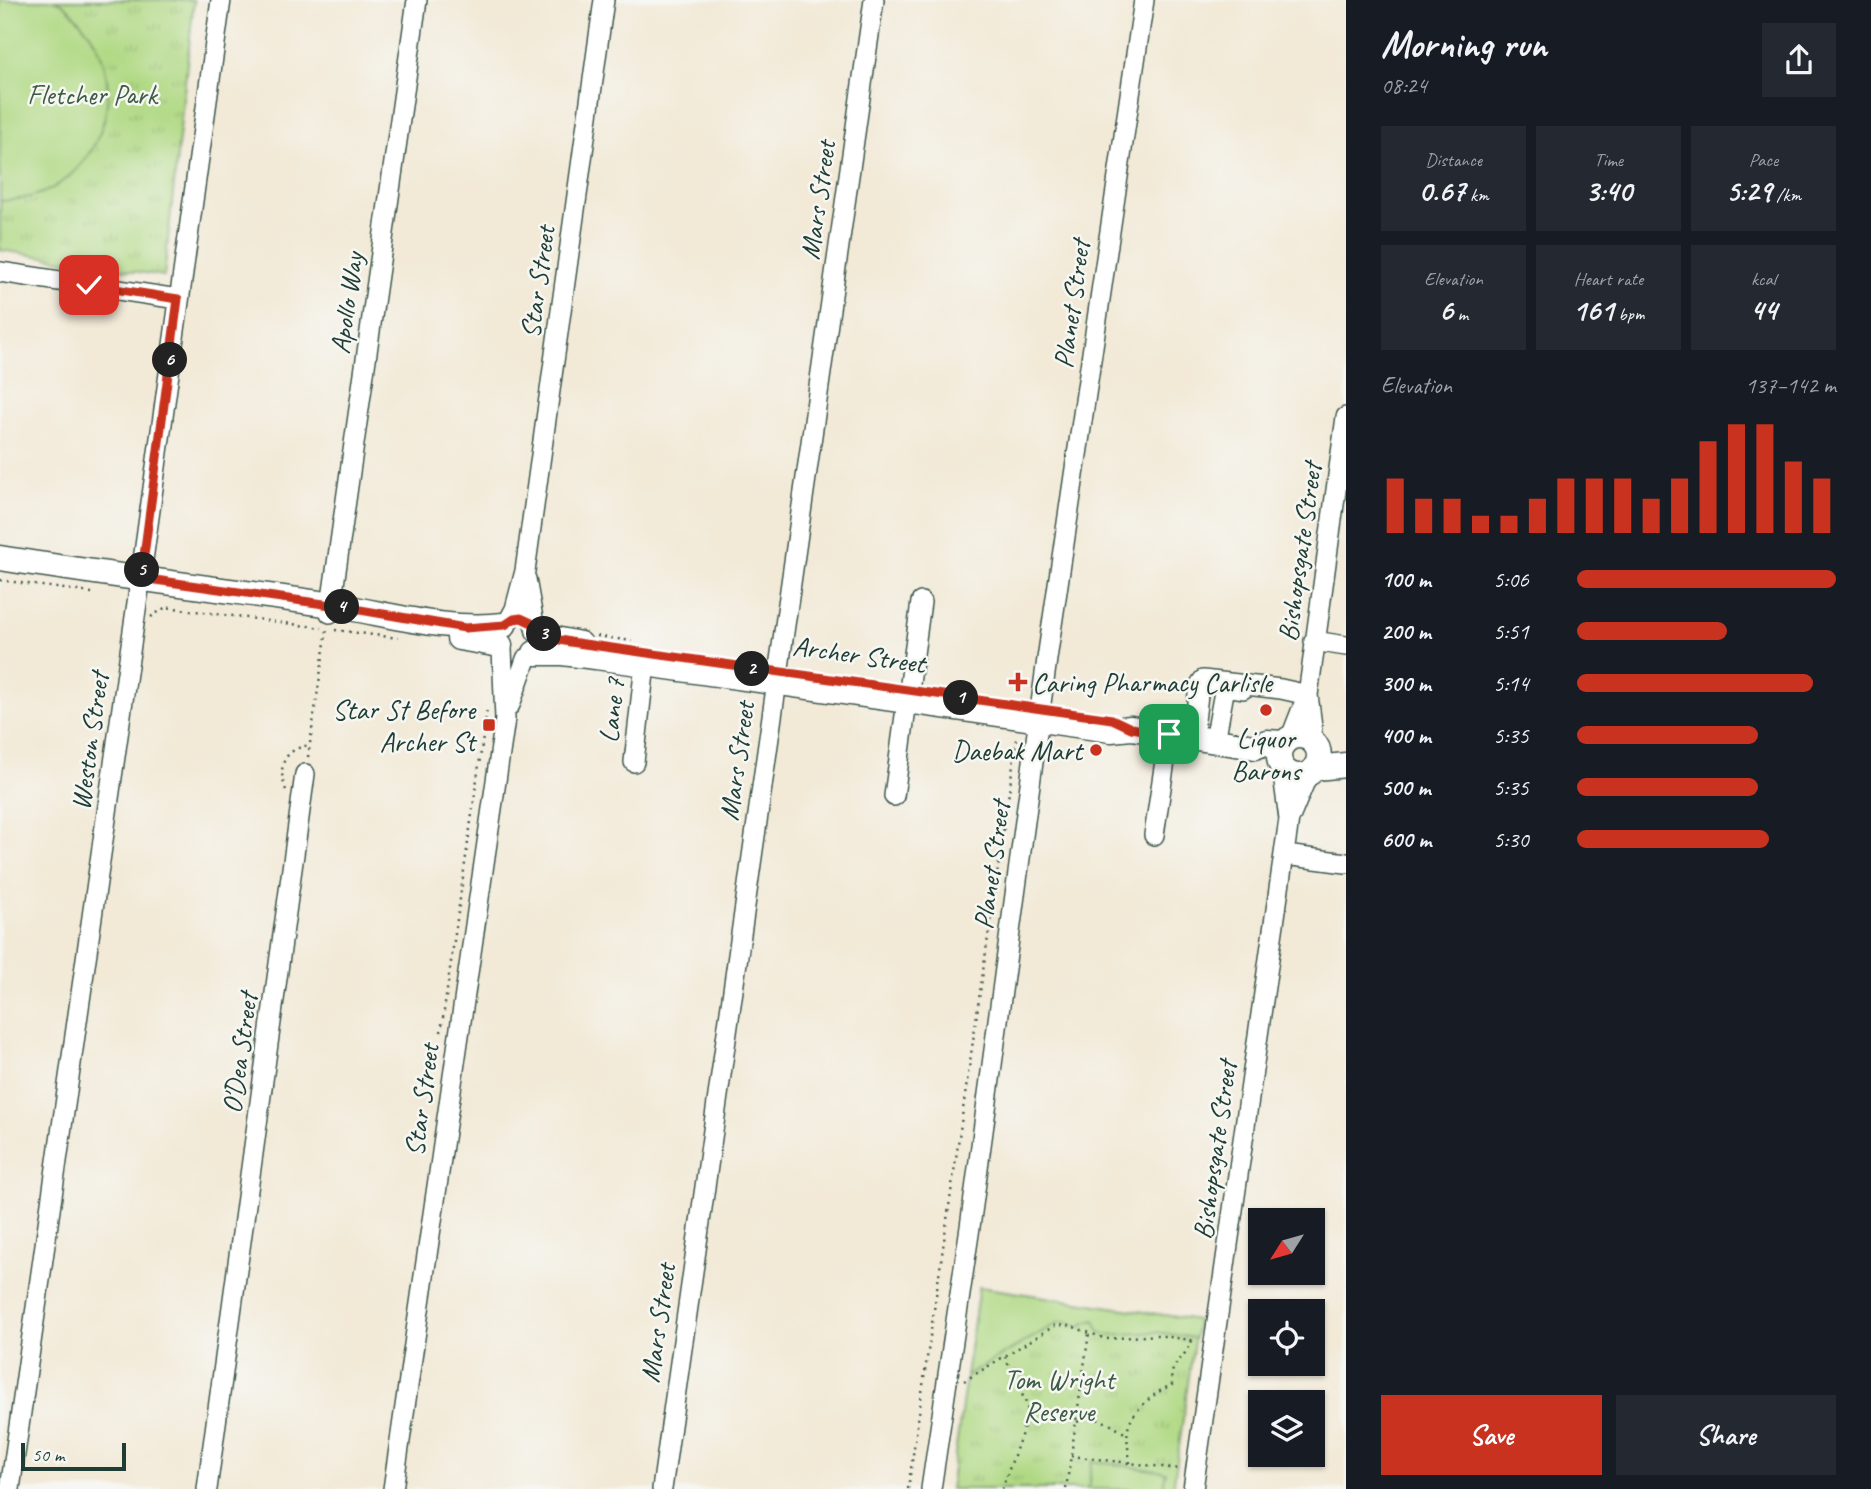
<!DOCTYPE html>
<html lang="en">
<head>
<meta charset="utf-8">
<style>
  body { margin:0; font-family:Caveat,sans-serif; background:#242831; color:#f1f3f6; height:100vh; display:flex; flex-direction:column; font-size:26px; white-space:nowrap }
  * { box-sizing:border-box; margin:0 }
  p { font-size:23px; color:#9ea1a6 }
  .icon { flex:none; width:38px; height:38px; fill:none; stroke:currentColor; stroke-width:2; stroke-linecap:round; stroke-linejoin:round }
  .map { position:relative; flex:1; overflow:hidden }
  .side { display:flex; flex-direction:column; background:#171b24; width:525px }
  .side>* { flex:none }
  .needle { width:46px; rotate:233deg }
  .controls { position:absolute; left:1248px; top:1208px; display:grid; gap:14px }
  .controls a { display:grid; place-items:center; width:77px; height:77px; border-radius:0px; background:#171b24; box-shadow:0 2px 5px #0004; font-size:35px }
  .scale { position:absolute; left:21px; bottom:18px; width:105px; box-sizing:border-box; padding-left:7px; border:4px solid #1f3d34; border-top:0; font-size:19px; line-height:24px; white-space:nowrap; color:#1f3d34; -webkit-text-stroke:5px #f6f6f2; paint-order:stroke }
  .pin { position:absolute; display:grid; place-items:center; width:60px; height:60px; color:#fff; margin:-30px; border-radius:14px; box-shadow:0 4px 10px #0006 }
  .km { position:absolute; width:35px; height:35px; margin:-18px; border-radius:50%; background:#222; color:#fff; font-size:19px; line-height:35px; text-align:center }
  .round { display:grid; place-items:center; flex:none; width:74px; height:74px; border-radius:0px; background:#242831 }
  .overview { display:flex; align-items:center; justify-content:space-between; height:119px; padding:0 35px }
  h1 { font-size:38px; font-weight:600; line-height:52px }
  .stats { display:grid; grid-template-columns:repeat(3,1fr); gap:10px; height:119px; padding:7px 35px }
  .stats div { display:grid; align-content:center; border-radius:0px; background:#242831; text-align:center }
  .stats b { font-size:30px; font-weight:600 }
  .stats small { font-size:19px; font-weight:400 }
  .stats p { font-size:19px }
  .chart { height:196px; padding:14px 35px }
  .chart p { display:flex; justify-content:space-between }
  .chart svg { width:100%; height:126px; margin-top:7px; stroke:#c8321e; stroke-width:6 }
  .button { display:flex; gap:14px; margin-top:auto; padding:14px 35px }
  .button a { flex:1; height:80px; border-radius:0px; background:#c8321e; color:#fff; font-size:28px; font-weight:600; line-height:80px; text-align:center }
  .button a+a { background:#242831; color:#f1f3f6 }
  ul { padding:0 35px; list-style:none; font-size:23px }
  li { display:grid; grid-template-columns:112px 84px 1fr; align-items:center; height:52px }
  li i { height:18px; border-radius:9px; background:#c8321e }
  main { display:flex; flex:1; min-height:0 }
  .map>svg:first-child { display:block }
  .park { fill:url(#park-tufts); stroke:#688b5c; stroke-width:2 }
  .garden { fill:#b0d984; stroke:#688b5c; stroke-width:2 }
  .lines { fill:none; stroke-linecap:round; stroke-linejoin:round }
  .minor-casing { stroke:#3f574c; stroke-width:22 }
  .major-casing { stroke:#3f574c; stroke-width:27 }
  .path { stroke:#3f574c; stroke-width:2.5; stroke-dasharray:2 5; stroke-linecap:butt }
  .minor { stroke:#fff; stroke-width:19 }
  .major { stroke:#fff; stroke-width:24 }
  .route-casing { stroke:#fff; stroke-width:14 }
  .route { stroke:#c8321e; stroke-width:9 }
  .poi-dot { fill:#c8321e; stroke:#f6f6f2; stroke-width:2.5 }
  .labels { text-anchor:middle; stroke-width:5; stroke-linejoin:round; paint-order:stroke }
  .park-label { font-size:28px; fill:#3c5c44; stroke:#f6f6f2 }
  .street-label { font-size:28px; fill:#1f3d34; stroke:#f6f6f2 }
  .poi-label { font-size:28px; fill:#1f3d34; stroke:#f6f6f2; text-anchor:end }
</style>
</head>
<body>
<main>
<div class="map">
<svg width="1346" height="1489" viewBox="0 0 1346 1489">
  <defs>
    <pattern id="park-tufts" width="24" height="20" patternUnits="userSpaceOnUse" patternTransform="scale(1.75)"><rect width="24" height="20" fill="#b0d984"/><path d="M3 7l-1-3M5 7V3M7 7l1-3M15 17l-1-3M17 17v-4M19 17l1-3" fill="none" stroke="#97bb73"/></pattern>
  </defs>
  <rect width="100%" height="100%" fill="#f6f6f2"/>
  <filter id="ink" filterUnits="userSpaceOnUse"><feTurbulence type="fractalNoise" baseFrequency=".0143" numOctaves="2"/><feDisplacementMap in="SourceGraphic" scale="14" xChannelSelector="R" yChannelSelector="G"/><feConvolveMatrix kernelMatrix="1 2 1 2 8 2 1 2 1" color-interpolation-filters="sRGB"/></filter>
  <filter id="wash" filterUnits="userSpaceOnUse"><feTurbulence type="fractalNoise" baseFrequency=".00686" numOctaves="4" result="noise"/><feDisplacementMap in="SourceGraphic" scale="28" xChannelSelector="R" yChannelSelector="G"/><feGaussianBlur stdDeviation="1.57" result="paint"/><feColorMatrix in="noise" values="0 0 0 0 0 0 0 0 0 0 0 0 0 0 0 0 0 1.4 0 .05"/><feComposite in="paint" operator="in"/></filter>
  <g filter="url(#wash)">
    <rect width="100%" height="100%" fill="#f2e9d6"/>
    <!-- park -->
    <path class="park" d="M0,0H194L164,276L0,250Z
      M979,1287L1197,1320L1173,1489H950Z"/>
    <!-- garden -->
    <path class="garden" d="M0,0C16,0 38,0 54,0C66,3 74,15 82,24C126,72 111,152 56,186C39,197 19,200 0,201Z
      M979,1287L1197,1320L1195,1338L1157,1332L1107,1335L1100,1332L1095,1320L1085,1323L1081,1327L1067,1322H1059L966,1376Z
      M1092,1461L1166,1472L1163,1489H1088Z"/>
  </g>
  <g filter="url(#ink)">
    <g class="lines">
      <defs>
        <path id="minor" d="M0,272L178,299
          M526,579L534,624
          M330,613L417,0
          M508,622L515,609L525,571L604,0
          M1314,641L1346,646
          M909,691L921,602
          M510,705L526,659
          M1291,737L1307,696
          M1193,738L1199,686L1203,680L1281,689L1308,695
          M1310,738L1312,726L1308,695L1346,417
          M1215,741L1224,692L1231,687L1243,689
          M634,762L645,664
          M894,796L907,701
          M1291,815L1308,774
          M1154,835L1169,734
          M1285,855L1346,863
          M10,1489L139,589L221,0
          M207,1489L305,774
          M393,1489L505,719L502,649
          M662,1489L874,0
          M931,1489L970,1227L1047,659L1144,0
          M1193,1489L1289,819L1282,767"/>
        <path id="major" d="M0,558C108,575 217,589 326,604C386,613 444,632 504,625
          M538,630L550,638L580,644
          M459,638L500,645
          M535,653H562L596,657L1111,730L1131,728L1255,747L1267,742L1283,743
          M1279 756a20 20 0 1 1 40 0a20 20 0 1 1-40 0Z
          M1316,768L1346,765"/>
      </defs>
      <!-- minor casing -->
      <use href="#minor" class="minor-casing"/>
      <!-- major casing -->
      <use href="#major" class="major-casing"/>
      <!-- path -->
      <path class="path" d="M0,580L92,593
        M151,617L166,607L322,628
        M335,630L398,638
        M597,636L632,641
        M308,757L327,629
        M286,790C277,767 283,749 310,745
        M441,1032L487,709
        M964,1381L1056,1325L1071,1326L1106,1339L1157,1335L1197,1341
        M1077,1422C1096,1412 1110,1425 1128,1435
        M1071,1456L1179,1469
        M1130,1463C1129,1452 1126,1440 1128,1429C1131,1411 1156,1391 1172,1385C1168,1361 1186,1360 1192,1340
        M908,1489L1017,737
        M1002,1489L1028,1416L1027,1405L1005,1357
        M1066,1489L1089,1333"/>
      <!-- minor -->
      <use href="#minor" class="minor"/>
      <!-- major -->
      <use href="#major" class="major"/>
    </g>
  </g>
  <g class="lines" filter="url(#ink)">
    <defs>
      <path id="route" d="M89,285L178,299L141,578L331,605L465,628L505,625L514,619L521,618L534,624L550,638L570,642L1112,719L1131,728L1169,734"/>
    </defs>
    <!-- route casing -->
    <use href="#route" class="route-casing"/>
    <!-- route -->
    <use href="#route" class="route"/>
  </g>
  <!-- markers -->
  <g class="poi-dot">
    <path d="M1014.5 671.5h7v7h7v7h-7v7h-7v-7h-7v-7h7z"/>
    <circle cx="1266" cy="710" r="7"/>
    <rect x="482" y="718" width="14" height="14" rx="3.5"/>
    <circle cx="1096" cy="750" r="7"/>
  </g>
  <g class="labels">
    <!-- park labels -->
    <g class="park-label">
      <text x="92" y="104">Fletcher Park</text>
      <text x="1059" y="1389">Tom Wright<tspan x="1059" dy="32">Reserve</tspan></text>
    </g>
    <!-- street labels -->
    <g class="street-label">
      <text transform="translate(817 200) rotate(-82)" y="10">Mars Street</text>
      <text transform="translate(537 282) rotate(-82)" y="10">Star Street</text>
      <text transform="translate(346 303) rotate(-82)" y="10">Apollo Way</text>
      <text transform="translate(1071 304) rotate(-82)" y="10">Planet Street</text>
      <text transform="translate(1299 552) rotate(-82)" y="10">Bishopsgate Street</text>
      <text transform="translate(859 654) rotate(8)" y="10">Archer Street</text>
      <text transform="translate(611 710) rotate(-84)" y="10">Lane 7</text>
      <text transform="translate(89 741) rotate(-82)" y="10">Weston Street</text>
      <text transform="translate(736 761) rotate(-82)" y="10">Mars Street</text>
      <text transform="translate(991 865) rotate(-82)" y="10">Planet Street</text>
      <text transform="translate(239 1053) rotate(-82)" y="10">O'Dea Street</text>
      <text transform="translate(421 1100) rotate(-82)" y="10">Star Street</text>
      <text transform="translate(1214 1150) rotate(-82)" y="10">Bishopsgate Street</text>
      <text transform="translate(657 1323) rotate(-82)" y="10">Mars Street</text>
    </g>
    <!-- poi labels -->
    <g class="poi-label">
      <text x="1032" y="692" text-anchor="start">Caring Pharmacy Carlisle</text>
      <text x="475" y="719">Star St Before<tspan x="475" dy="32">Archer St</tspan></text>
      <text x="1266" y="748" text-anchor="middle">Liquor<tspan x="1266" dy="32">Barons</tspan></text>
      <text x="1082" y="760">Daebak Mart</text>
    </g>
  </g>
</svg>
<div class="controls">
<a><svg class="needle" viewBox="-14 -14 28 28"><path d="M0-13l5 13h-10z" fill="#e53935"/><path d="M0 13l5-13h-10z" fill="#9ea1a6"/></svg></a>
<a><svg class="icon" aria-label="locate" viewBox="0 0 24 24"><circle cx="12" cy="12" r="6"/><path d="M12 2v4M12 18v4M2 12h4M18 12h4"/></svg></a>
<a><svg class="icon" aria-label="layers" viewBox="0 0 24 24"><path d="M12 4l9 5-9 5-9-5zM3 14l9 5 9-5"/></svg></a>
</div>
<div class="scale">50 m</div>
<div class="pin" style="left:1169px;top:734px;background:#1e9e55"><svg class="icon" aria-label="arrive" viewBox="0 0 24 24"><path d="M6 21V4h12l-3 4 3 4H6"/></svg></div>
<div class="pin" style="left:89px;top:285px;background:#d93025"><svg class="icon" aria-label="check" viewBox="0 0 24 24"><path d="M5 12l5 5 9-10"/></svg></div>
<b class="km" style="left:961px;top:698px">1</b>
<b class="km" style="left:752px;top:669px">2</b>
<b class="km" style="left:544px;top:634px">3</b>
<b class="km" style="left:342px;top:607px">4</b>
<b class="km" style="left:142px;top:570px">5</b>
<b class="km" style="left:170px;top:360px">6</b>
</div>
<section class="side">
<div class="overview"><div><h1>Morning run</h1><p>08:24</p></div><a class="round"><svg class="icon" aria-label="share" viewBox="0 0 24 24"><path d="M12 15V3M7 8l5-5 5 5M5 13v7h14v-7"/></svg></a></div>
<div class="stats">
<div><p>Distance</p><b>0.67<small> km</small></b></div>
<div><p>Time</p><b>3:40</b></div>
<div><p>Pace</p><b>5:29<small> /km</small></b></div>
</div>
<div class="stats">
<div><p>Elevation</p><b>6<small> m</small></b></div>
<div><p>Heart rate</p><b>161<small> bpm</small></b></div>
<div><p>kcal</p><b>44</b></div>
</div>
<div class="chart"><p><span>Elevation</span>137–142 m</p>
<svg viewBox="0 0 160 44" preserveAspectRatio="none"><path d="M5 44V25M15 44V32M25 44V32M35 44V38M45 44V38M55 44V32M65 44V25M75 44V25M85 44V25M95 44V32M105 44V25M115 44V12M125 44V6M135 44V6M145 44V19M155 44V25"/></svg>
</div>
<ul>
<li><b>100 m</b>5:06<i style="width:100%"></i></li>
<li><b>200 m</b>5:51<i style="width:58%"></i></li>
<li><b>300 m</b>5:14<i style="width:91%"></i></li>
<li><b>400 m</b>5:35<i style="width:70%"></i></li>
<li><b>500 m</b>5:35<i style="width:70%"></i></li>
<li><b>600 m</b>5:30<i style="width:74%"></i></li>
</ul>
<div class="button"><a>Save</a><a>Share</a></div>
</section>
</main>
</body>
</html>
